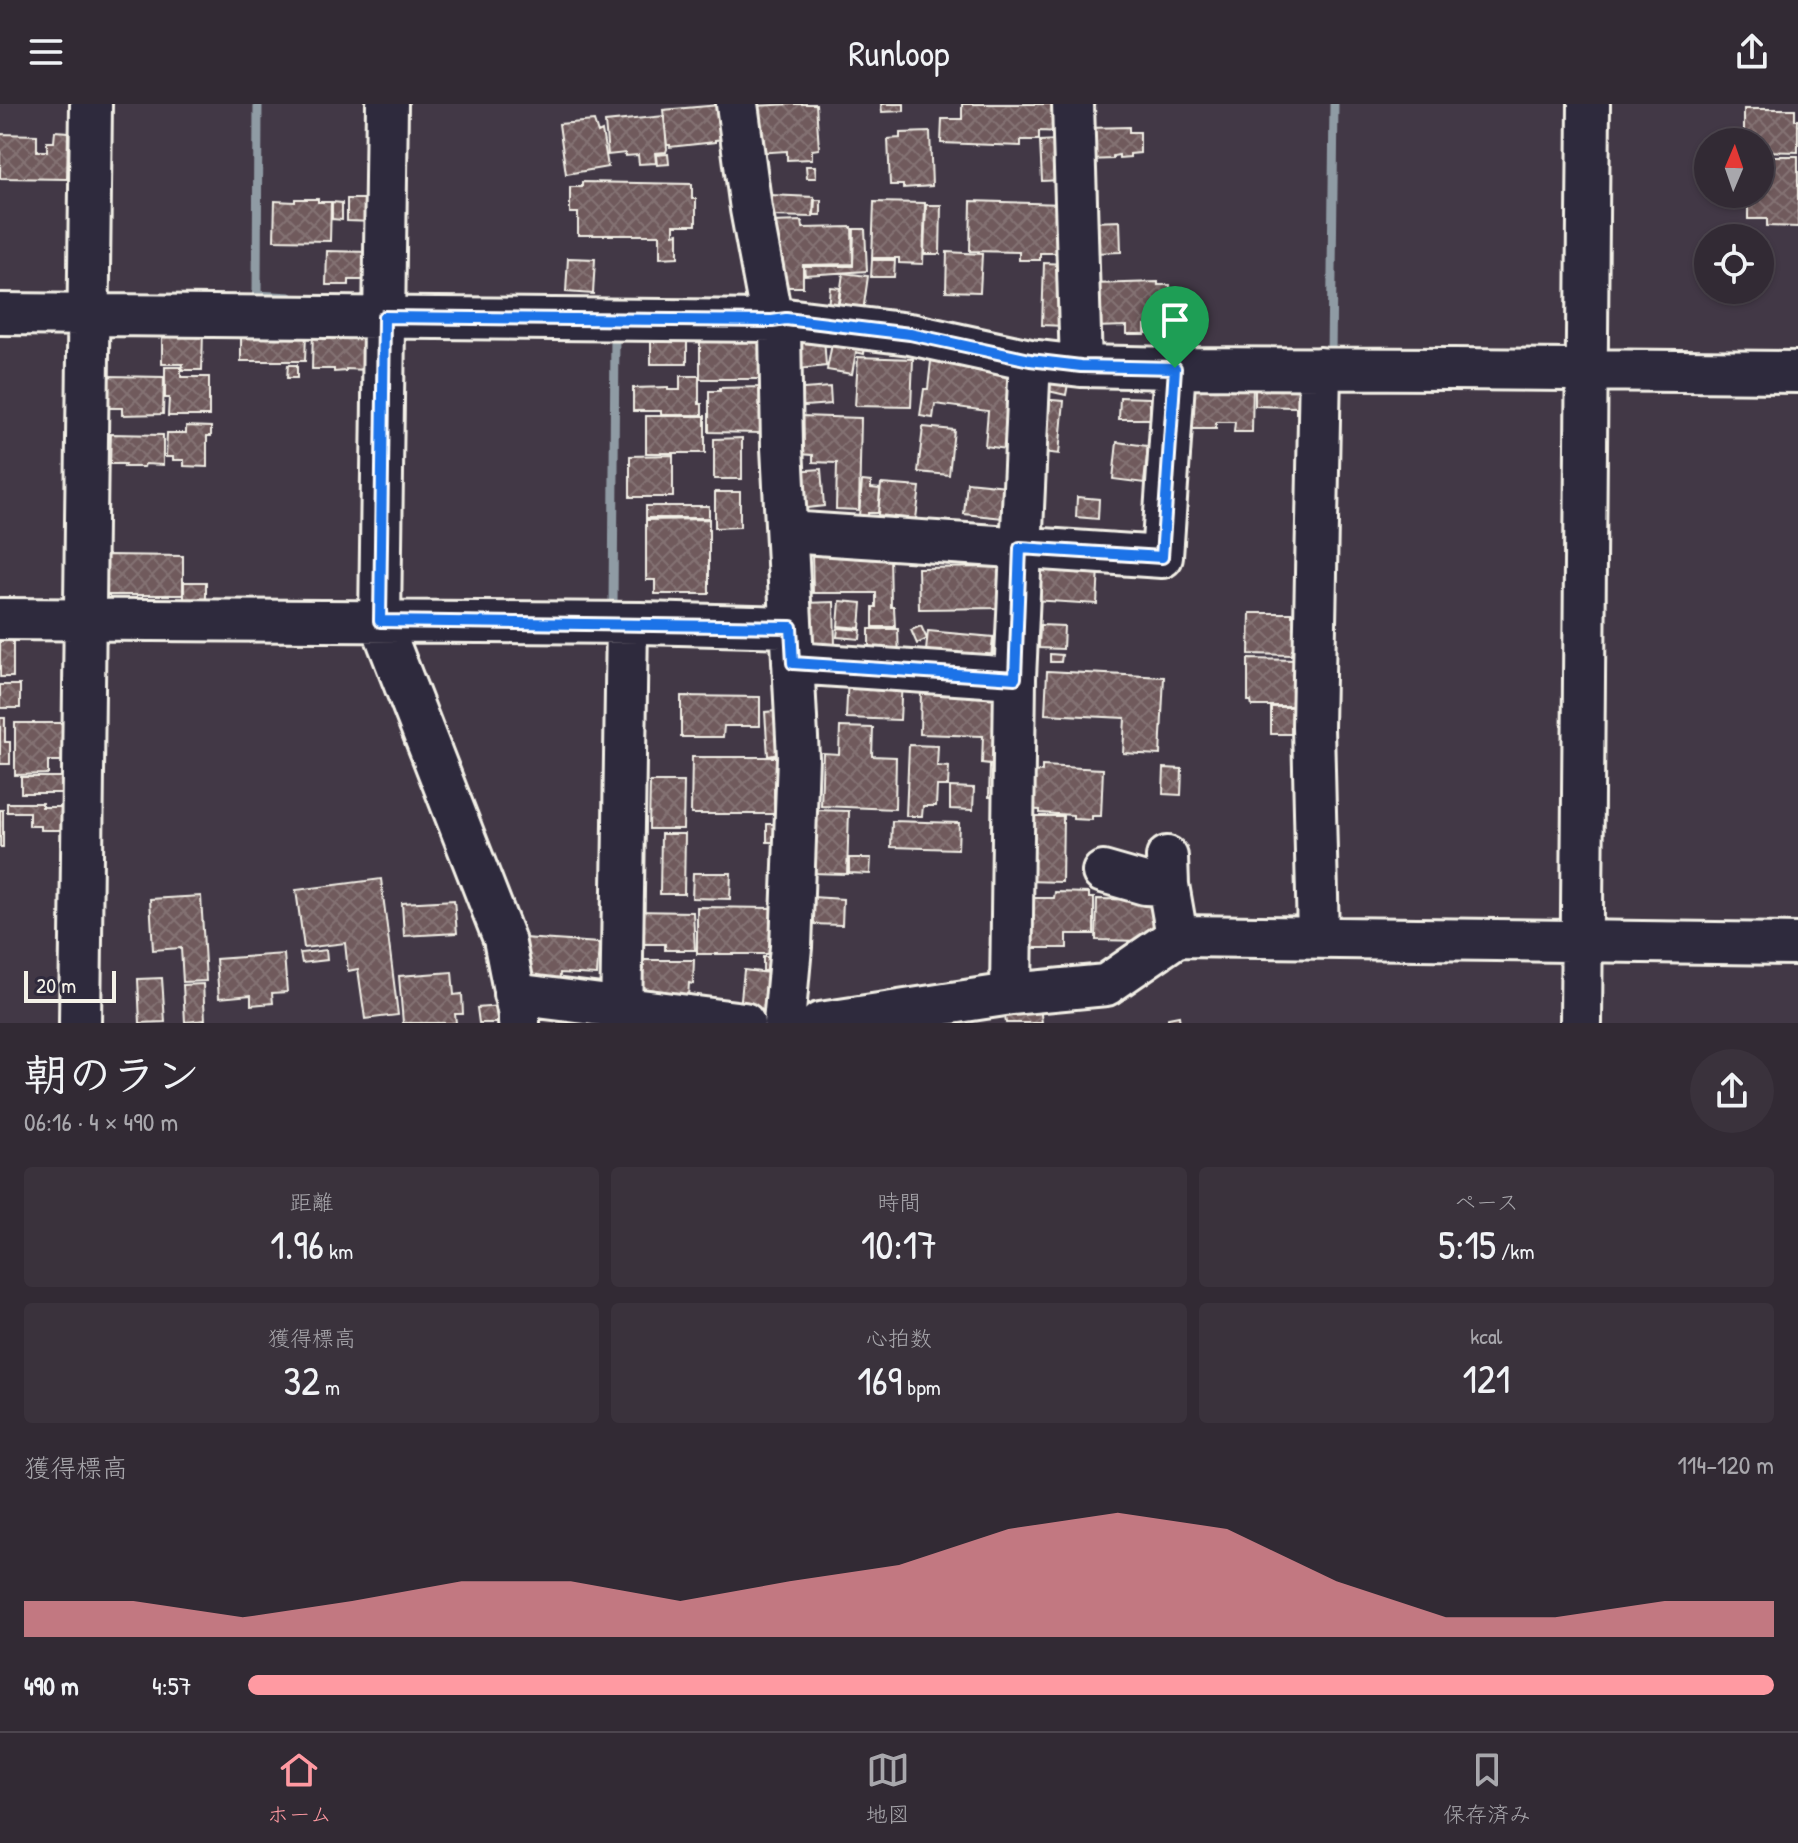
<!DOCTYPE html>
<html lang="ja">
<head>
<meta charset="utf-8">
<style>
  body { margin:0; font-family:"Patrick Hand","Klee One",sans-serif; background:#3a323c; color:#f1f3f6; height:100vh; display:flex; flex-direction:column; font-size:30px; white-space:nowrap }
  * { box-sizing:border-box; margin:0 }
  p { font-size:26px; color:#a8a7ac }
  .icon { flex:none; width:44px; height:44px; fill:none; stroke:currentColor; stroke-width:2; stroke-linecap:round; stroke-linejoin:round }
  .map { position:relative; height:919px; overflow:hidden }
  .side { display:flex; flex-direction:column; background:#322a34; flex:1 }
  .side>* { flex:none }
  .needle { width:52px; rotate:2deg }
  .controls { position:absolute; left:1694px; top:24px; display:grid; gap:16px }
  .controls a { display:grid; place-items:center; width:80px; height:80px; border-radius:50%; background:#322a34; box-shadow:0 2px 6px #0004,0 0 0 2px #4d464f; font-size:40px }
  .scale { position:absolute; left:24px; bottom:20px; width:92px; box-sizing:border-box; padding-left:8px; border:4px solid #f4f1e8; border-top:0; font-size:22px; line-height:28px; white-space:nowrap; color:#f4f1e8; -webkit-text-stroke:6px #2f2a3d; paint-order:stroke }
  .pin { position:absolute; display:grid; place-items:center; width:68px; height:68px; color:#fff; margin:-82px -34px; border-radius:50% 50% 50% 0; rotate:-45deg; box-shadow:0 0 8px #0007 }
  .pin .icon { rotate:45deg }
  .round { display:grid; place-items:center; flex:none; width:84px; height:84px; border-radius:42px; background:#3a323c }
  .overview { display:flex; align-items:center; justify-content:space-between; height:136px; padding:0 24px }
  h1 { font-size:44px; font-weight:600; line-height:60px }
  .metrics { display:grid; grid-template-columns:repeat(3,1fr); gap:12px; height:136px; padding:8px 24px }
  .metrics div { display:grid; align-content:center; border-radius:8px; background:#3a323c; text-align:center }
  .metrics b { font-size:40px; font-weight:600 }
  .metrics small { font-size:22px; font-weight:400 }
  .metrics p { font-size:22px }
  .chart { height:224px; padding:16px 24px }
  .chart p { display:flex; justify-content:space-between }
  .chart svg { width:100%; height:144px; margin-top:8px; fill:#ff9aa2; opacity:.7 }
  ul { padding:0 24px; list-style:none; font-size:26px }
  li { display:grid; grid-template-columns:128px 96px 1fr; align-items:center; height:60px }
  li i { height:20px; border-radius:10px; background:#ff9aa2 }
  header { display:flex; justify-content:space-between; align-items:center; height:104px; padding:0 24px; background:#322a34; font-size:36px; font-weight:600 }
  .tab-bar { display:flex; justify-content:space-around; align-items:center; height:112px; border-top:2px solid #4d464f; background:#322a34; font-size:22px; color:#a8a7ac }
  .tab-bar a { display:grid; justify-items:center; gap:4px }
  .tab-bar .selected { color:#ff9aa2 }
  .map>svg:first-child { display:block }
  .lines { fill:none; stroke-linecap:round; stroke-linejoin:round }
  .stream { stroke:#8f9ba4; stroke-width:9 }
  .building { fill:url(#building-cross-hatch); stroke:#f4f1e8; stroke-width:2 }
  .minor-casing { stroke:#f4f1e8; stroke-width:46 }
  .minor { stroke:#2f2a3d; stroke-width:40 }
  .route-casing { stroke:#fff; stroke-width:16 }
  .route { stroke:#1a73e8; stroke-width:10 }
</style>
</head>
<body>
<header><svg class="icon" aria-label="menu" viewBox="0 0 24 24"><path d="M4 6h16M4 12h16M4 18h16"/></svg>Runloop<svg class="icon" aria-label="share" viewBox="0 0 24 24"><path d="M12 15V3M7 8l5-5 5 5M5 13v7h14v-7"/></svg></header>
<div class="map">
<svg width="1798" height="919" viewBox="0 0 1798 919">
  <defs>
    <pattern id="building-cross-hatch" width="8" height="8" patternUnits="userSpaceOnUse" patternTransform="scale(2)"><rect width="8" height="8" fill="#6f5a5c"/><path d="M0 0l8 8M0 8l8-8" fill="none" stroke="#847273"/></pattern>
  </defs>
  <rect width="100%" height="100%" fill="#423846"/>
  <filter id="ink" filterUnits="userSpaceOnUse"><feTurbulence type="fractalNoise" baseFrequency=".0125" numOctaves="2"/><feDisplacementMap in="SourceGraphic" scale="16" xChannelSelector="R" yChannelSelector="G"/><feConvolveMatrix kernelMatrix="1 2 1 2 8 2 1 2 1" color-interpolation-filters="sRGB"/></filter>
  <g filter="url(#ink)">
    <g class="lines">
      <!-- stream -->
      <path class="stream" d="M258,0L257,191L290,193
        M612,229H615L613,504
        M1331,253L1334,0"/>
    </g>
    <!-- building -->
    <path class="building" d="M792,0H816L819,45L812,46V55L787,56V47L755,49V2Z
      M881,0H904V7L882,8Z
      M962,0H1063L1062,28L1039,27V36H1021V42L941,39L942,15H962Z
      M719,1L727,35L715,36V38L670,43V41H667L663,6Z
      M1744,5H1795V16H1798V48L1760,47V38H1744Z
      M664,12L667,45L666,48L655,49L656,59L639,60L638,51L625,52V49L608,51L605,18Z
      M594,17L598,29L602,27L608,63L566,70L559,20Z
      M1129,23V28H1140V49L1130,50V53L1119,54V51L1113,52V55L1087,56L1086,24Z
      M55,27L68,28L67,75L0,74V30L37,31V47H47V38H54Z
      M930,28L932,82L903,84V81H890L888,35L900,34V29Z
      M1059,36L1061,76L1042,77L1040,37Z
      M668,50L669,60L657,61L656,51Z
      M1760,52H1798V123L1767,122V115H1748V90H1760Z
      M806,62H815L816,74H807Z
      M582,78L692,80V95H696V121H674V130L678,129V153L660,154V131H578V109H570V83H582Z
      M769,91L814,93L813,113L768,112Z
      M295,95H318V98H331L330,137L274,136L275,97L295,98Z
      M347,95H374V118L347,117Z
      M815,96H821V111H814Z
      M971,97L1063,100L1061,149H1040V156H1019V148L970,147Z
      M332,98L342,99V116L332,115Z
      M874,98L925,99L923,160L899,159V154H872Z
      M926,101H941L940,150H924Z
      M802,117L803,124L852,123L853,160L803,161V183H772L770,118Z
      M1120,117L1121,148L1092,149L1091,118Z
      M854,125H865L867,167L805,171L804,162H853Z
      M327,147L370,148L369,176H349V181H326Z
      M947,148L982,150L980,188L946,187Z
      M568,154L595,155L593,190L566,188Z
      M872,156H895L894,173H871Z
      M1044,159L1066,160L1064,222L1042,221Z
      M843,169L868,172L863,208L838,205Z
      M1158,178V181H1170L1171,220L1145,221V230H1127V222L1094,223L1092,180Z
      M830,183L840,184L837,205L828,204Z
      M1175,221V244L1163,245L1162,229H1146V222Z
      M313,224L368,225L367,266L346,265V267L334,268V265H312Z
      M162,226H203L202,266H182L183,260H162Z
      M241,229L306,230L305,257H241Z
      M834,229L866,235L864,250L856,248L852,270L827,266Z
      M651,230H687V260H651Z
      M765,233V275H700V234Z
      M824,233L826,262L789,266L799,235Z
      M858,253L913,255L911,303L855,302Z
      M931,257L1014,267L1013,346L985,342L988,307L935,300L933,314L920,312L924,285H928Z
      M288,261H297V274H287Z
      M165,263H181V273H209V312H168L169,294H165Z
      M1039,267L1069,274L1066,291L1035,284Z
      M108,272L164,273L163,310L122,311V304H107Z
      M680,272H699V300H702V311H661V307H633V284L668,283V286H680Z
      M1193,273L1253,277L1252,328H1234L1235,318H1216V325H1193Z
      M1255,275L1309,281V309H1296V303L1255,302Z
      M762,283V329L709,328V287H720V284Z
      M830,283L831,300L792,303L790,286Z
      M1120,293L1150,294V315H1119Z
      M1038,295L1064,297L1059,350L1034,347Z
      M646,312H705V349H646Z
      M801,312L861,314L859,406L836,405L837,359L813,358V351L800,350Z
      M186,322L211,323V332H207V363L184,362V356H173V353H166L167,329H186Z
      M923,323L954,326L949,371L918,368Z
      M111,330L163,331V361L145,360L144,363H124L125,360H110Z
      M742,334V375H714V335Z
      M1117,338L1148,342L1144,379L1113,375Z
      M673,351V393H630V352Z
      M821,365L824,402L799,405L795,367Z
      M862,377L871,378V384L880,385L878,409H868V413L859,412Z
      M967,378L1006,382L1003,414L964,410Z
      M881,380L920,383L916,415L878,411Z
      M715,388H740V423L715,424Z
      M1077,393L1099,395L1098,415L1076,413Z
      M646,402H709V414H646Z
      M709,415V490H655V476H646V416Z
      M890,447L891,503H894L895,523H873V503H876V489H813L812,448Z
      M107,451L183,452V491H106Z
      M1035,460L1099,464L1097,500L1033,496Z
      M1002,463V504L919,505L918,464Z
      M184,478H206V502L184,501Z
      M840,497L862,499L860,524L838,522Z
      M834,498L835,542H805L804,499Z
      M1250,509H1292V512L1303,513V546H1292L1291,551L1249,550Z
      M1040,521L1064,522L1063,545L1039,544Z
      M921,522L927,535L917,540L911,526Z
      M838,524L861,526L860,535L837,533Z
      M869,525H898L899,556L869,557Z
      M928,527L993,533L990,563L925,557Z
      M0,528H13V573H0Z
      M994,533L1001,534L999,564H992Z
      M1050,550L1062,551L1061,558H1050Z
      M1248,555L1297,556V602H1252L1251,597H1248Z
      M1047,567L1164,573L1160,651L1123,649L1125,614L1045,610Z
      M848,572L902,574L900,616L846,614Z
      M0,581H20V604H0Z
      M921,584L1002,586L1001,693H989L990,660L982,659L983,632L920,630Z
      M681,592L760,593V622H724L723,633H681Z
      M1271,603H1301V630H1271Z
      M787,606L784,685H774V710H691L692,653H774V651L768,652L765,608Z
      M0,614H5V638H10V660H0Z
      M15,619H72V657H48V670L15,671Z
      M840,623L873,624L872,652L896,653L895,705L821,702L823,649L839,650Z
      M909,641L938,642L937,662L949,663L948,682H937L936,702H923L922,712H906Z
      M1042,662L1103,665L1101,712H1092V716L1073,715V711L1040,709V706L1024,705L1026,667L1042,668Z
      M1164,664L1182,665L1181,691L1163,690Z
      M21,673H62L61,689H21Z
      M650,678H684L683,725H649Z
      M950,683L974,684L973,706L950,705Z
      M7,699H42V703H71V726H41V722H29V708H7Z
      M0,706H3V743H0Z
      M812,706L849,707L847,770L810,769Z
      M1026,712H1063L1062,778L1025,777Z
      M892,717L959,719L958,745L891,743Z
      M767,720H783V738H767Z
      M661,730H685L684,790H660Z
      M849,754H871L870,770L849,769Z
      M693,769H731L730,795L692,794Z
      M381,775L398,911L365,915L358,865L348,867L345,839L304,844L296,786Z
      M1055,788L1089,789V794H1094V830H1067V844H1025V794H1054Z
      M201,792L206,877L183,878L181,844L153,846L150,795Z
      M812,793L843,795L842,821L811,820Z
      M1097,795L1162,796L1161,830L1145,837L1096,836Z
      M454,796L457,829L404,832L402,799Z
      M697,803L775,804L774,850H697Z
      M632,807L693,808L695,846H665V840H631Z
      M523,834L599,839L597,871L560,869L559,885L520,874Z
      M326,846L327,856L302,859L300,849Z
      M284,850L287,888L272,889L273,899L251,901V891L219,894L216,855Z
      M763,853H776V867H763Z
      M643,856H694L693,880L689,879L688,893L643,898Z
      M744,866L778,870L774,908L740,905Z
      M452,868L454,891L462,890L463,910H455L456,919H403L399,872Z
      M162,874L165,918L140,919L138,875Z
      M203,880L205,916L185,918L183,881Z
      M500,902L501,919H479L477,904Z
      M1040,902L1042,919H1006L1004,907Z
      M1179,912L1180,919H1168V914Z"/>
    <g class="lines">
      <defs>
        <path id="minor" d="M387,0L380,517L504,835L519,912V919
          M737,0L751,105L772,217L780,224L782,343L798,653L791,843L784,919
          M1073,0L1081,262
          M0,210L772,217L786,215L910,230L1030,256L1081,262L1175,264L1452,265L1798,268
          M787,428L1162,453L1175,264
          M0,515L641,519L791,523
          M793,559L1015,574
          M1167,753L1168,781L1177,832L1798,840
          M1103,768L1145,780L1168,781
          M1318,833L1313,623L1320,264
          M514,890L744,919
          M1011,890L1015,574L1030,256
          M80,919L91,0
          M621,919L627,519
          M820,919L1011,890L1106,881L1177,832
          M1581,919L1589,0"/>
      </defs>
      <!-- minor casing -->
      <use href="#minor" class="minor-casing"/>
      <!-- minor -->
      <use href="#minor" class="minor"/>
    </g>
  </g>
  <g class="lines" filter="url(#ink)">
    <defs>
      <path id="route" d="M384,213L772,217L786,215L910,230L1030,256L1081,262L1175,264L1162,453L1020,444L1015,574L793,559L791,523L380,517Z"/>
    </defs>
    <!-- route casing -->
    <use href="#route" class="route-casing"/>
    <!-- route -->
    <use href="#route" class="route"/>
  </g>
</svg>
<div class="controls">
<a><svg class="needle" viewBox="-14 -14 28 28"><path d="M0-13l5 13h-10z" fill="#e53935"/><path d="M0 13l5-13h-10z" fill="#a8a7ac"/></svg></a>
<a><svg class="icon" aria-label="locate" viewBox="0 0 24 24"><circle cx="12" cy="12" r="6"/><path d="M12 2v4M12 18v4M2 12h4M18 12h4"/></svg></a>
</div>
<div class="scale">20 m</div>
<div class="pin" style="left:1175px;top:264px;background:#1e9e55"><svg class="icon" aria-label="arrive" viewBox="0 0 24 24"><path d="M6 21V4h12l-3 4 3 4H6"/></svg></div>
</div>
<section class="side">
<div class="overview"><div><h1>朝のラン</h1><p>06:16 · 4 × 490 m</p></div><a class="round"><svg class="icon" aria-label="share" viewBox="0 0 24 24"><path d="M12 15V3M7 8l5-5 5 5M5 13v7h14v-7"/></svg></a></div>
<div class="metrics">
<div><p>距離</p><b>1.96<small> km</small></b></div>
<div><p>時間</p><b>10:17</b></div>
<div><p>ペース</p><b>5:15<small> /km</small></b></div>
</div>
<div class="metrics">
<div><p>獲得標高</p><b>32<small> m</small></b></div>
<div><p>心拍数</p><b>169<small> bpm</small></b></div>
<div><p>kcal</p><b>121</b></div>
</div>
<div class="chart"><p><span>獲得標高</span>114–120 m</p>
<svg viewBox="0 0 160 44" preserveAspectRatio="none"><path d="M0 44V33L10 33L20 38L30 33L40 27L50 27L60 33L70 27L80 22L90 11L100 6L110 11L120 27L130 38L140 38L150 33L160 33V44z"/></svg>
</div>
<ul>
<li><b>490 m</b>4:57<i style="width:100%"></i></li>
</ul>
</section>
<nav class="tab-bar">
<a class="selected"><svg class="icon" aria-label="home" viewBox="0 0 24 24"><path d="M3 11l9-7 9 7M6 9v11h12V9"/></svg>ホーム</a>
<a><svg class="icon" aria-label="map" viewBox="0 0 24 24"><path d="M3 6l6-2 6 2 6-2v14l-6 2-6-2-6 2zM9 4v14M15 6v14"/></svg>地図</a>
<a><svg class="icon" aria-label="saved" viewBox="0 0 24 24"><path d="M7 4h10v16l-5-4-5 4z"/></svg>保存済み</a>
</nav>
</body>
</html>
